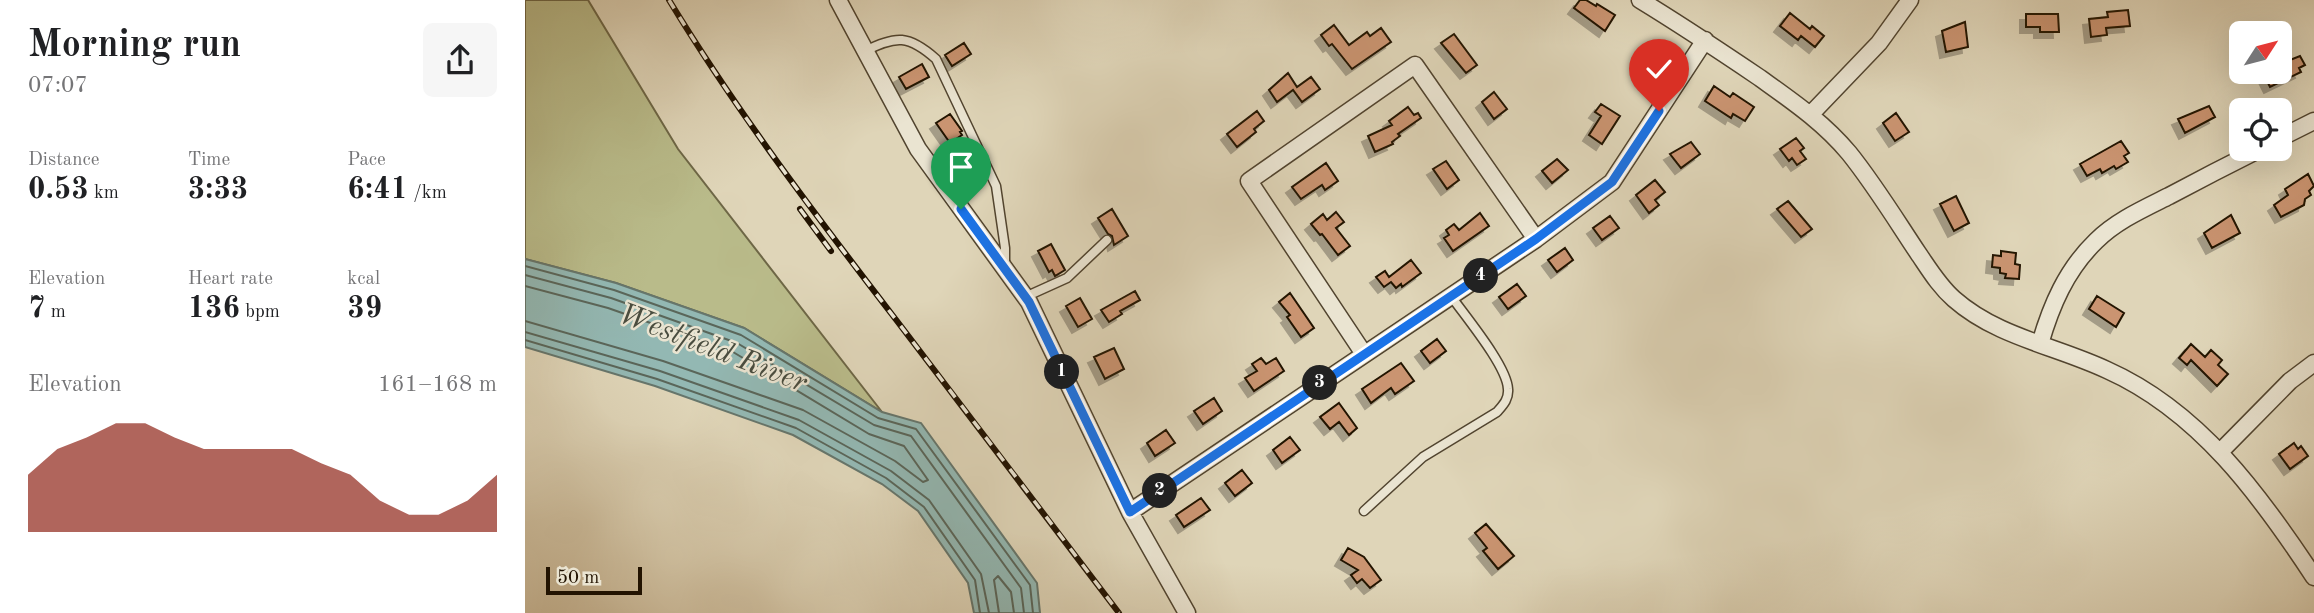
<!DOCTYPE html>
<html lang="en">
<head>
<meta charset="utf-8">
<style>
  body { margin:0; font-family:"Old Standard TT",serif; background:#f6f6f6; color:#202124; height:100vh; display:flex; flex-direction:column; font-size:26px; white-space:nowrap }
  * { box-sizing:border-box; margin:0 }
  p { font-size:23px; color:#757577 }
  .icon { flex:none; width:38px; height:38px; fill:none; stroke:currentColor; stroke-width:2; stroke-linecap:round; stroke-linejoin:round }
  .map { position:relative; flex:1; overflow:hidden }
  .panel { display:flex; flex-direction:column; background:#fff; width:525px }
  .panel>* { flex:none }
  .needle { width:46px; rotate:54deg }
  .tools { position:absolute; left:1704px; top:21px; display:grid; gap:14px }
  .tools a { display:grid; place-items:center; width:63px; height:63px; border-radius:10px; background:#fff; box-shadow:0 7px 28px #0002; font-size:35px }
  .scale { position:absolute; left:21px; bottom:18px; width:96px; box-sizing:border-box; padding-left:7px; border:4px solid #221301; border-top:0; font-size:19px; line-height:24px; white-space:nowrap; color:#221301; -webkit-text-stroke:5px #eae4d1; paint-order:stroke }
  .pin { position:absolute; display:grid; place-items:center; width:60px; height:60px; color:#fff; margin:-72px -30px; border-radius:50% 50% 50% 0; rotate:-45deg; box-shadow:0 0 7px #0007 }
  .pin .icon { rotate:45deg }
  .km { position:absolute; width:35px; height:35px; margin:-18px; border-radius:50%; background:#222; color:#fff; font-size:19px; line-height:35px; text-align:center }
  .round { display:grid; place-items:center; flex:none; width:74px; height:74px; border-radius:10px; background:#f6f6f6 }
  .headline { display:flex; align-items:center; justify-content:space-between; height:119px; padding:0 28px }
  h1 { font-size:38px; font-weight:700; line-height:52px }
  .metrics { display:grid; grid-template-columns:repeat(3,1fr); gap:10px; height:119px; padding:7px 28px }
  .metrics div { display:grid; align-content:center }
  .metrics b { font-size:30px; font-weight:700 }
  .metrics small { font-size:19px; font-weight:400 }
  .metrics p { font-size:19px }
  .chart { height:196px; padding:14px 28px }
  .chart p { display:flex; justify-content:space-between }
  .chart svg { width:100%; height:126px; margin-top:7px; fill:#8f2418; opacity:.7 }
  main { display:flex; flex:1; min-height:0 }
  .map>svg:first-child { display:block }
  .green { fill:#b9bb8a; stroke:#6e6746; stroke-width:2 }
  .water { fill:#93b8b3; stroke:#66766c; stroke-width:2 }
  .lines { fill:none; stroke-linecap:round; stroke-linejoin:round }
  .shore { stroke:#5a665a; stroke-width:2 }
  .building { fill:#ca9471; stroke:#221301; stroke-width:2; filter:url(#shadow) }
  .lane-casing { stroke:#51442f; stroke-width:11 }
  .street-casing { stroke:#51442f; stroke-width:19 }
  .lane { stroke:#eae4d1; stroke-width:8 }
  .street { stroke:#eae4d1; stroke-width:16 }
  .rail-casing { stroke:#221301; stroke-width:6 }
  .rail { stroke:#eae4d1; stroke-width:3.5; stroke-dasharray:10; stroke-linecap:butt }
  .route-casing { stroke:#fff; stroke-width:14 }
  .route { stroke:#1a73e8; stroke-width:9 }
  .labels { text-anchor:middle; stroke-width:5; stroke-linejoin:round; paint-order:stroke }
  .water-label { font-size:30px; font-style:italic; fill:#4a4d3f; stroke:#eae4d1 }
</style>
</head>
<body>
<main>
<section class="panel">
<div class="headline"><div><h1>Morning run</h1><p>07:07</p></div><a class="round"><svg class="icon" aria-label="share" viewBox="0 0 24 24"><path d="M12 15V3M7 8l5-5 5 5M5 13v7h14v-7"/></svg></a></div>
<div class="metrics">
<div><p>Distance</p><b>0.53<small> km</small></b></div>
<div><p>Time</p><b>3:33</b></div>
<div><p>Pace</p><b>6:41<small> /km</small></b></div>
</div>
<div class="metrics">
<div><p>Elevation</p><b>7<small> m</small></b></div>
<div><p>Heart rate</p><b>136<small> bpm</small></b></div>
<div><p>kcal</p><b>39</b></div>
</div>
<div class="chart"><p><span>Elevation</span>161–168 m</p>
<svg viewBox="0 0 160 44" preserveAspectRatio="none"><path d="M0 44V24L10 15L20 11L30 6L40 6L50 11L60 15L70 15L80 15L90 15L100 20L110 24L120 33L130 38L140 38L150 33L160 24V44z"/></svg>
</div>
</section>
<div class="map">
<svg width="1789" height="613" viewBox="0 0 1789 613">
  <defs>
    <filter id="shadow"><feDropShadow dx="-6" dy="6" stdDeviation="0" flood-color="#0004"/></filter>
  </defs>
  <rect width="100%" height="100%" fill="#dfd5b8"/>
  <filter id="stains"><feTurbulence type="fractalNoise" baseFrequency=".00286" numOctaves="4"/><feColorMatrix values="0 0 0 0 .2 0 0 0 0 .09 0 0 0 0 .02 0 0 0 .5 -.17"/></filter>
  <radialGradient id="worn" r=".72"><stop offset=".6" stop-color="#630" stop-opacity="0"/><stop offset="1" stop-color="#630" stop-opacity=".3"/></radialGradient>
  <!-- green -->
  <path class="green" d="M0,0H63L153,149L357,412L219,328L91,283L0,259Z"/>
  <!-- water -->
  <path class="water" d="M0,259L91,283L219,328L357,412L396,423L512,583L515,613H449L443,583L393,511L357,484L268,435L130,386L0,347Z"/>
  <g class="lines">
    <!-- shore -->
    <path class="shore" d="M0,266L89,290L216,335L353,418L391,429L505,585L508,613
      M0,275L86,298L212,343L349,425L386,436L496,588L499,613
      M0,286L83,308L208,352L344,434L379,446L403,480L398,482L370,461L278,410L138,361L0,321
      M0,332L135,371L274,420L366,471L404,500L456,574L464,613
      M0,340L132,379L271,428L361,478L399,507L450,580L455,613
      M474,613L469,580L473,576L486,592L489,613"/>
  </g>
  <!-- building -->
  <path class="building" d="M1055,0H1061L1071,6L1072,4L1090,15L1080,31L1049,8Z
    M1603,10L1605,26L1581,28L1582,35L1566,37L1564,19L1583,17L1582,12Z
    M1265,13L1285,29L1287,26L1299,36L1290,47L1276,36L1273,40L1255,26Z
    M1501,14H1533L1534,32H1515V27H1501Z
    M1440,22L1443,47L1421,52L1417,31Z
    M809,25L824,45L842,32L845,36L856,28L866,42L827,69L807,44L804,46L796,35Z
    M929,34L952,65L941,73L916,43Z
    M439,43L446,54L427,66L420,55Z
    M1775,56L1780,65L1774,68L1776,72L1745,87L1739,75L1745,72H1755V64Z
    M397,64L404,77L381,89L374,77Z
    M763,73L772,87L786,77L795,89L777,102L768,90L752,102L744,90Z
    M1189,86L1205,97L1208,93L1229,107L1220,121L1208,114L1206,118L1180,101Z
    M969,92L982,109L969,119L957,102Z
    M1076,104L1095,116L1077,144L1064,135L1076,116L1070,112Z
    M1684,106L1690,117L1660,133L1653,119Z
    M883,107L889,115L893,113L896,118L873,134L875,136L867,142L868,144L850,152L843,136L867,125L864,121Z
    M732,111L739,121L729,129L731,132L712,147L702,134Z
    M1371,113L1384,132L1370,141L1358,123Z
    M425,114L437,131L435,132L437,135L425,143L411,123Z
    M1271,138L1279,148L1275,151L1281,159L1272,165L1267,158L1264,161L1255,149Z
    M1596,141L1604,153L1599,156L1603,162L1591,169L1589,166L1577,173L1575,169L1562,176L1555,164Z
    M1166,142L1175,154L1156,168L1145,154Z
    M1032,159L1043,170L1027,183L1017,171Z
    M921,161L934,180L922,189L908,169Z
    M801,163L813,181L800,190L797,185L776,199L767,187Z
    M1783,174L1789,186L1784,191L1786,195L1780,199L1779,205L1756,217L1749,205L1763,195L1760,189Z
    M1130,180L1140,192L1130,200L1134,205L1124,213L1111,195Z
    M1431,196L1444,223L1429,231L1415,204Z
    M1263,201L1287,229L1276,237L1252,209Z
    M587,209L603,236L589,245L587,236L583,234L573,218Z
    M811,212L819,222L811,228L825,246L813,255L797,234L795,235L786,224L798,214L802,220Z
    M955,213L964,226L928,251L919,238L924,235L921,230L929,224L934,230Z
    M1706,215L1715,233L1687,248L1679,233Z
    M1085,216L1094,228L1077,240L1068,228Z
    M526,244L540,270L530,276L527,270L524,272L513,251Z
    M1040,248L1048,260L1032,272L1023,260Z
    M1476,251L1491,253L1490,264L1495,265L1494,279L1480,278L1481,274L1475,273V268L1467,267L1468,255L1476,256Z
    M886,260L896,273L877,287L876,284L871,288L866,282L859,287L851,277L860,271L864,277Z
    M992,284L1001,296L983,309L974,297Z
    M610,291L615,300L595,311L597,314L584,322L576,310Z
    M765,293L789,328L776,337L762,317L765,315L754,302Z
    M1572,296L1599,313L1591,327L1564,309Z
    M555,298L567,319L553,327L541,306Z
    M912,339L921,351L905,363L896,351Z
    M1666,344L1680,357L1686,350L1697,360L1693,365L1703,374L1692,386L1666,360L1662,365L1654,358Z
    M589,348L599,369L580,379L569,357Z
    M736,358L741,364L751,358L759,371L729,391L720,378L732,371L727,364Z
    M876,363L889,381L870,394L866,388L846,403L837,389Z
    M689,398L697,411L678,424L669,411Z
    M814,403L832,428L824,435L814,422L805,429L795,417Z
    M641,430L650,443L630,456L622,443Z
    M765,437L775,450L757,463L748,450Z
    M1769,443L1773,449L1776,446L1783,456L1765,469L1754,454Z
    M717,470L727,483L710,496L700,483Z
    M676,498L685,510L659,527L651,515Z
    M961,524L989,556L973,569L958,551L962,548L950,533Z
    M823,548L839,557L856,580L845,588L837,579L832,583L826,575L833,570L816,560Z"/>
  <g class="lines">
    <defs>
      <path id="lane" d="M340,51C371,35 384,35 411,59L471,186L480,248V263
        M500,297L542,278L582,240
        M839,511L898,457L972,412C978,405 984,399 983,389C982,366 940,316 926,296"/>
      <path id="street" d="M313,0L393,149L504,302L605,512L662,613
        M1115,0C1156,25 1195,51 1235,78C1267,101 1298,122 1324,153C1349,184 1371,220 1393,253C1404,269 1414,286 1429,299C1472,337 1531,346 1582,370C1674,411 1735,495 1789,577
        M1286,114L1354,43L1385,0
        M1755,138L1789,121
        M1515,344C1526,306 1541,270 1571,241C1591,221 1618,209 1644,196C1674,180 1705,164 1735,149
        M839,354L724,181L890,65L1011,239
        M1695,452L1765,381L1789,363
        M605,512L1011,239L1087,182L1180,40"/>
    </defs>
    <!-- lane casing -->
    <use href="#lane" class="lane-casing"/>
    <!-- street casing -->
    <use href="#street" class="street-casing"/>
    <!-- lane -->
    <use href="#lane" class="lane"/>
    <!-- street -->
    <use href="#street" class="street"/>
    <defs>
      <path id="rail" d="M144,0C212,112 292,217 372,321C446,418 520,515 594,613
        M275,209L306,251"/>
    </defs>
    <!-- rail casing -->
    <use href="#rail" class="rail-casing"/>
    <!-- rail -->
    <use href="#rail" class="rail"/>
  </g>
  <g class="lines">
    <defs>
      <path id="route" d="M436,209L504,302L605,512L1011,239L1087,182L1134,111"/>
    </defs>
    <!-- route casing -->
    <use href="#route" class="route-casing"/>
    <!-- route -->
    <use href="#route" class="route"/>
  </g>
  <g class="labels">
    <!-- water labels -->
    <g class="water-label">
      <text transform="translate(188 347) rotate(21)" y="10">Westfield River</text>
    </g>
  </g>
  <rect width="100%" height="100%" filter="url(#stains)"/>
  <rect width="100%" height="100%" fill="url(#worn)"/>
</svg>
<div class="tools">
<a><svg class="needle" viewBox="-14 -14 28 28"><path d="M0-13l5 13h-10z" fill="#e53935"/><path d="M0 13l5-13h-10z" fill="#757577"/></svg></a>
<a><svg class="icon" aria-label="locate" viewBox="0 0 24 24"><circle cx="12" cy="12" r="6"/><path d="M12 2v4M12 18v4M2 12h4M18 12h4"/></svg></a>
</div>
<div class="scale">50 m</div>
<div class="pin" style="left:436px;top:209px;background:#1e9e55"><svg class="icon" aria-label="arrive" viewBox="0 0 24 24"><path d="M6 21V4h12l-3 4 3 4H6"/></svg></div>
<div class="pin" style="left:1134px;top:111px;background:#d93025"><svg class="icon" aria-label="check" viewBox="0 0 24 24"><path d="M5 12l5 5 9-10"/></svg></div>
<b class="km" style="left:537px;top:372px">1</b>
<b class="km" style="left:635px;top:491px">2</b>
<b class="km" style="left:795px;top:383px">3</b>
<b class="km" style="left:956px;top:276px">4</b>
</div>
</main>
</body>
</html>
